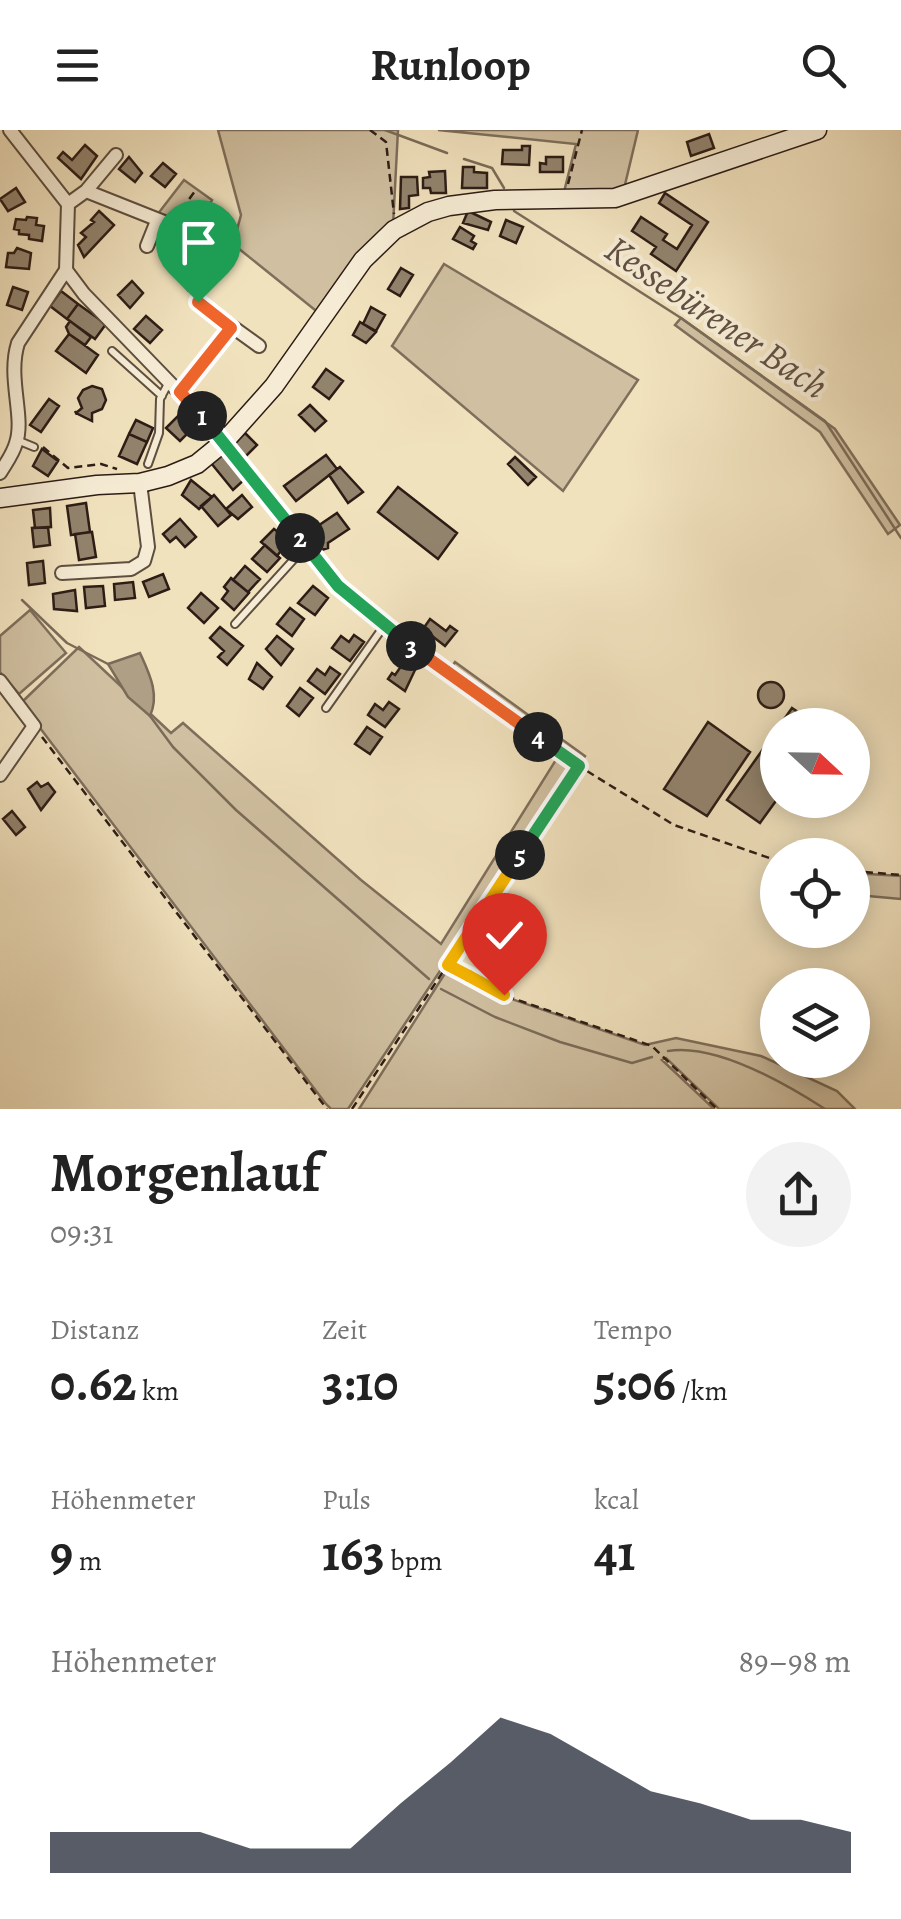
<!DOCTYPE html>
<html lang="de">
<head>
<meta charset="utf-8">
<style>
  body { margin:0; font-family:Alegreya,serif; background:#f2f2f2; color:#222; height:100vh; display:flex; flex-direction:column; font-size:38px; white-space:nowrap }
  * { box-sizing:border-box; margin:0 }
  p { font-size:32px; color:#767676 }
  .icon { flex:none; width:55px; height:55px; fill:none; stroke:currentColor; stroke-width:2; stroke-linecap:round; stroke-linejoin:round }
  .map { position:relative; height:979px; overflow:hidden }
  .panel { display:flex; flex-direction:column; background:#fff; flex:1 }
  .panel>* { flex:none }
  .needle { width:65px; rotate:112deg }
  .tools { position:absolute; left:760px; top:578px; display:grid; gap:20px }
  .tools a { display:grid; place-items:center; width:110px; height:110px; border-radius:50%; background:#fff; box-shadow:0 5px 25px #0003; font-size:50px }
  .pin { position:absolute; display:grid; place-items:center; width:85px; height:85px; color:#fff; margin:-102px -42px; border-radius:50% 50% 50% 0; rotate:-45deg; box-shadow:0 0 10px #0007 }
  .pin .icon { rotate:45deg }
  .km { position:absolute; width:50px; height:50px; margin:-25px; border-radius:50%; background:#222; color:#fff; font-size:28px; line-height:50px; text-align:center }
  .round { display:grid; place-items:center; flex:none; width:105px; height:105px; border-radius:52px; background:#f2f2f2 }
  .summary { display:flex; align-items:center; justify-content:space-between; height:170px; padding:0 50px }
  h1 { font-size:55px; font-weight:600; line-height:75px }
  .stats { display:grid; grid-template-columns:repeat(3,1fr); gap:15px; height:170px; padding:10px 50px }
  .stats div { display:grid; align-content:center }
  .stats b { font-size:50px; font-weight:600 }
  .stats small { font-size:28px; font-weight:400 }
  .stats p { font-size:28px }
  .chart { height:280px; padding:20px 50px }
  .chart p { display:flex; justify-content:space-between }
  .chart svg { width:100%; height:180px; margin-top:10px; fill:#111827; opacity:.7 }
  header { display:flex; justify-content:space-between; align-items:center; height:130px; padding:0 50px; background:#fff; font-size:45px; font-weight:600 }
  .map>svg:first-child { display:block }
  .green { fill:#d0c0a1; stroke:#7e6e5b; stroke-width:2.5 }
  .water { fill:#ae9f85; stroke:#7a6b58; stroke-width:2.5 }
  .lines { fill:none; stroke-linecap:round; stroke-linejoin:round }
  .stream { stroke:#7a6b58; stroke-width:2.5 }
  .building { fill:#92836d; stroke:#2c1c15; stroke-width:2.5 }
  .service-casing { stroke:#5d4e3f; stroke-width:10 }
  .minor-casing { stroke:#5d4e3f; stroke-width:16 }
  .secondary-casing { stroke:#2c1c15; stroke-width:21 }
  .path { stroke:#2c1c15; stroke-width:2.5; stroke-dasharray:8 5; stroke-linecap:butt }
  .service { stroke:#f6ecd5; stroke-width:6 }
  .minor { stroke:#f6ecd5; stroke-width:12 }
  .secondary { stroke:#f6ecd5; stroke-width:18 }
  .split-1-casing { stroke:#fff; stroke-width:20 }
  .split-2-casing { stroke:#fff; stroke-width:20 }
  .split-3-casing { stroke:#fff; stroke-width:20 }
  .split-4-casing { stroke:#fff; stroke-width:20 }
  .split-5-casing { stroke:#fff; stroke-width:20 }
  .split-6-casing { stroke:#fff; stroke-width:20 }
  .split-7-casing { stroke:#fff; stroke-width:20 }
  .split-1 { stroke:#f0652b; stroke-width:12 }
  .split-2 { stroke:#22a559; stroke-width:12 }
  .split-3 { stroke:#22a559; stroke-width:12 }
  .split-4 { stroke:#f0652b; stroke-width:12 }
  .split-5 { stroke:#22a559; stroke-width:12 }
  .split-6 { stroke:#f5b400; stroke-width:12 }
  .split-7 { stroke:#f5b400; stroke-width:12 }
  .labels { text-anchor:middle; stroke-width:8; stroke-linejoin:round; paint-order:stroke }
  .water-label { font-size:38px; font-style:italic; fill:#605042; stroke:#f6ecd5 }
</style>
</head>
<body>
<header><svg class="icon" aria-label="menu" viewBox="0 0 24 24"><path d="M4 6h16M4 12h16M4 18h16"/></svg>Runloop<svg class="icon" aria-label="search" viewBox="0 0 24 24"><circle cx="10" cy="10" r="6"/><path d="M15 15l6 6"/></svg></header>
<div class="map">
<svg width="901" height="979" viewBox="0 0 901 979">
  <rect width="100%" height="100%" fill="#f1e2be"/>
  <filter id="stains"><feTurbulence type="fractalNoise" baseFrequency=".002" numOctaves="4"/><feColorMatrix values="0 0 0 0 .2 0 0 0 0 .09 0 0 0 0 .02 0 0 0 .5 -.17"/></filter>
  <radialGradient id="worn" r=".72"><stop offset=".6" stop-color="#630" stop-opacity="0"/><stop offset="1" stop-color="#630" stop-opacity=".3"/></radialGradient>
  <!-- green -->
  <path class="green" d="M218,0H398L393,96L320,184L233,114L241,85Z
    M438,0H638L623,63L563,66L576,14Z
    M184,50L212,70L195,97L157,85Z
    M444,134L638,250L563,361L392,216Z
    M681,188L835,299L900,395L888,404L820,302L675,195Z
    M30,480L66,523L19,564L0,542V506Z
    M79,517L171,603L183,593L361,750L441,814L559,625L576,637L348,979H331L326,974L21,573Z
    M455,532L585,626L580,634L449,541Z
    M852,743L901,746V769L857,765L853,762Z
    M449,837L503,866L645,915L676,908L761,926L837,961L855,979H719L666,928L662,930L714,979H359Z"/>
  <!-- water -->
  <path class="water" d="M140,523C149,543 160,564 150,586L128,567L108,534Z"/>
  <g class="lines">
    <!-- stream -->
    <path class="stream" d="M385,0L447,23
      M464,29L492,38L504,58
      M514,81L681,188L825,291L901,408
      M22,470L67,513L108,534
      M150,586L173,617L236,680L429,849
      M441,859L495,887L560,912L632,933L652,927
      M668,921C715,913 786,954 825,979"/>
  </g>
  <!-- building -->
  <path class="building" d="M709,4L714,18L691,26L687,12Z
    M85,15L97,26L81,49L58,28L63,22L72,30Z
    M522,16H530L529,35L502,34L503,20H522Z
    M129,27L142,43L135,52L119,39Z
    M546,27H563V42H540V33L546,34Z
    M163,33L176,44L165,57L151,46Z
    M463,37H474V42L487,43V58H462Z
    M445,41L446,63H431L430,58H423V48L430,47L429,42Z
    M401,47H417L418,65L409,66V78L400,79Z
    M16,58L25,72L8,81L0,69Z
    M665,63L708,92L676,141L651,124L656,117L632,101L641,87L667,104L663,110L677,119L692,95L659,73Z
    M99,81L114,95L84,127L78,115L86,107L81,103L94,92L91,90Z
    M468,81L491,92L488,100L463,93Z
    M27,87L37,88L36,95L44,96L42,111L29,109V105L19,104V100L14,99L16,89L26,90Z
    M506,90L523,97L516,113L500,106Z
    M460,97L474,106L471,111L476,114L473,119L453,109Z
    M17,118L31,123L29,139L6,137L8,123H14Z
    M195,135L203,142L188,160L176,147L182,140L185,143Z
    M401,138L413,145L400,166L388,159Z
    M132,151L143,163L130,178L118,165Z
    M13,157L28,162L22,180L7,175Z
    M61,161L78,174L67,189L50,176Z
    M78,174L106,194L95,209L67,189Z
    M371,177L385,185L376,201L360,192L363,194Z
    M146,186L162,200L150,213L134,199Z
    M70,191L91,207L85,215L69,204L66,197Z
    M360,192L376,202L366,213L353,205Z
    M69,204L98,225L86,243L56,221Z
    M326,239L343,251L329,269L313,257Z
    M92,256L102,259L106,270L102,279L92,283V291L76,283L75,281L76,283L82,278L78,268L83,260Z
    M49,269L59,276L41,302L30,295Z
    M310,275L326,291L315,301L299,285Z
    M182,282L196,295L180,311L166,298Z
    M136,290L153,298L147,312L129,304Z
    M245,303L257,315L244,328L235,313Z
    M129,304L147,312L137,334L119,326Z
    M42,319L58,331L48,346L33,336Z
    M223,323L245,349L233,360L211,333Z
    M326,325L337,339L296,371L284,356Z
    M515,327L536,347L528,355L508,334Z
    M340,337L363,362L348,373L329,345Z
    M191,350L212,367L199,379L182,365Z
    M398,357L457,403L438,429L378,382Z
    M214,365L231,385L218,396L201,376Z
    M242,365L252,377L238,389L226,379Z
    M86,373L90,402L71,405L67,376Z
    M50,378L51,397L35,398L33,380Z
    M337,383L349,399L328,413V418L315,422L303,406Z
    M180,389L196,407L185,417L176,407L170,412L163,404Z
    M48,397L50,415L34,417L32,398Z
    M274,399L289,410L277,426L261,412Z
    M92,402L96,427L79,430L75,404Z
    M265,415L280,428L267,442L252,429Z
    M43,431L45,453L29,455L27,433Z
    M245,436L260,449L248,462L233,450Z
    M163,444L169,459L149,467L143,452Z
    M231,448L249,463L234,480L222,469L228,461L224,457Z
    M133,452L135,468L115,470L114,454Z
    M103,456L105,476L86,478L84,457Z
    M313,456L328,468L315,485L298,473Z
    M75,460L77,481L54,479L53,464Z
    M201,463L218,478L204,493L188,478Z
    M290,478L304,489L292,506L277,494Z
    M430,489L446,501L450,496L457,501L445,516L423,499Z
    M220,497L243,516L227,535L218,527L224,521L210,508Z
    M354,505L364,512L350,531L332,518L341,506L349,512Z
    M277,506L293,519L281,535L266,519Z
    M404,532L415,540L405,561L388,549L392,543L395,545Z
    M257,533L272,547L263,559L249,549Z
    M330,537L340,544L325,564L308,551L317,539L325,545Z
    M758 565a13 13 0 1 1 26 0a13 13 0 1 1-26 0Z
    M300,558L313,568L299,586L287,576Z
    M389,572L399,579L385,597L368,585L375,574L383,580Z
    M792,578L818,595H780Z
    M708,592L750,622L707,686L664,659Z
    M367,597L382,607L370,624L355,614Z
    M778,598V668L760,693L727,670Z
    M37,652L41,657L48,653L55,662L41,680L28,659Z
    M12,681L25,697L16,705L3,689Z"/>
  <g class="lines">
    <defs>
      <path id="service" d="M112,221L162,266
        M17,310L34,317
        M148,334L159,303L160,269L169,252
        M235,494L305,417
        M326,578L384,496"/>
      <path id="minor" d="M86,61L164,92
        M68,74L86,61L116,25
        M147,116L157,91
        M66,140L84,164L200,284L338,456L426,528L579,636
        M198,172L259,216
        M181,263L231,198
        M0,343C6,333 13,324 16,313C25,287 7,248 18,213L66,140L68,74L10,0
        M62,443L131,439L144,431L148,417L140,353
        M0,551L34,596L0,645"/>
      <path id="secondary" d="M0,368L97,355L140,353L168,346L197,334L224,312L274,256L363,130L394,100L428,82L449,76L495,70L615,68L817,0"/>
    </defs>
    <!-- service casing -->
    <use href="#service" class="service-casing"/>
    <!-- minor casing -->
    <use href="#minor" class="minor-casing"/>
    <!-- secondary casing -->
    <use href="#secondary" class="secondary-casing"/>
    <!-- path -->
    <path class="path" d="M370,0L386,12L394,84
      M568,54L582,0
      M174,90L195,61
      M43,317L68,338L101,334L117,339
      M42,607L327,979
      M587,641L674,695L778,731
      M852,741L901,745
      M449,836L503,865L652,916L717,979
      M352,979L572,647"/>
    <!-- service -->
    <use href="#service" class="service"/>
    <!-- minor -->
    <use href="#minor" class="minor"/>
    <!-- secondary -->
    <use href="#secondary" class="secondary"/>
  </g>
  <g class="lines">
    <defs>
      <path id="split-1" d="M198,172L231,198L180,262L202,286"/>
      <path id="split-2" d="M202,286L300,408"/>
      <path id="split-3" d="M300,408L338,456L411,516"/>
      <path id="split-4" d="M411,516L538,607"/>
      <path id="split-5" d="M520,725L579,636L538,607"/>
      <path id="split-6" d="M469,846L448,835L520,725"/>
      <path id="split-7" d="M469,846L504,865"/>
    </defs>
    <!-- split-1 casing -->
    <use href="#split-1" class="split-1-casing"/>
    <!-- split-2 casing -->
    <use href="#split-2" class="split-2-casing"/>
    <!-- split-3 casing -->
    <use href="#split-3" class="split-3-casing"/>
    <!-- split-4 casing -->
    <use href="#split-4" class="split-4-casing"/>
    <!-- split-5 casing -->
    <use href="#split-5" class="split-5-casing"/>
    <!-- split-6 casing -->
    <use href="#split-6" class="split-6-casing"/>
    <!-- split-7 casing -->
    <use href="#split-7" class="split-7-casing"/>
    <!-- split-1 -->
    <use href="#split-1" class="split-1"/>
    <!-- split-2 -->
    <use href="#split-2" class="split-2"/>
    <!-- split-3 -->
    <use href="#split-3" class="split-3"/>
    <!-- split-4 -->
    <use href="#split-4" class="split-4"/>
    <!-- split-5 -->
    <use href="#split-5" class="split-5"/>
    <!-- split-6 -->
    <use href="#split-6" class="split-6"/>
    <!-- split-7 -->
    <use href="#split-7" class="split-7"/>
  </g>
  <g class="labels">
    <!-- water labels -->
    <g class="water-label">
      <text transform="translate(717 187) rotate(34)" y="13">Kessebürener Bach</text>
    </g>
  </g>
  <rect width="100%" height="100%" filter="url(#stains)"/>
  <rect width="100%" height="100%" fill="url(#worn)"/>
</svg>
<div class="tools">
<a><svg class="needle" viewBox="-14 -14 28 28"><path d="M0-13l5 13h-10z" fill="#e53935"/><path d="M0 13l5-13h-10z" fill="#767676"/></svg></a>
<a><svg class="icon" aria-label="locate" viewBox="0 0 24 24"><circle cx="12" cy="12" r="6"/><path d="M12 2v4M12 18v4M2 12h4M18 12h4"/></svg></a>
<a><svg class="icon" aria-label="layers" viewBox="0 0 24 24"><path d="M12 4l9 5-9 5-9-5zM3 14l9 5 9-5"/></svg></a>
</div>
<div class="pin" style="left:198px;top:172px;background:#1e9e55"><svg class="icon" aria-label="arrive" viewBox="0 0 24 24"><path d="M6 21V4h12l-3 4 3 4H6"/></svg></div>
<div class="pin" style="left:504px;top:865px;background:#d93025"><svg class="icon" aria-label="check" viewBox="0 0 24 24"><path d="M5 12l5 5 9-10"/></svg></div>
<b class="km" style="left:202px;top:286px">1</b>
<b class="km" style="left:300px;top:408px">2</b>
<b class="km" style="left:411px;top:516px">3</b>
<b class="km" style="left:538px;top:607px">4</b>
<b class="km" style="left:520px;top:725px">5</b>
</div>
<section class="panel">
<div class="summary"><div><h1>Morgenlauf</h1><p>09:31</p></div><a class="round"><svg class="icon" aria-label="share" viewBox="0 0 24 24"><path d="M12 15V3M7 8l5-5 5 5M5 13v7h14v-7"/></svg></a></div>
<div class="stats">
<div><p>Distanz</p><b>0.62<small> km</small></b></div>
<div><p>Zeit</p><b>3:10</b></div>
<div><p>Tempo</p><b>5:06<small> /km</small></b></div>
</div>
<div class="stats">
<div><p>Höhenmeter</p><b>9<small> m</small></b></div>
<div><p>Puls</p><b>163<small> bpm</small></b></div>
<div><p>kcal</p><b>41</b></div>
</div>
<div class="chart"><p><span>Höhenmeter</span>89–98 m</p>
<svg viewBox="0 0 160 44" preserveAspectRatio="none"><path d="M0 44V34L10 34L20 34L30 34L40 38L50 38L60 38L70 27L80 17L90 6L100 10L110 17L120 24L130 27L140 31L150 31L160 34V44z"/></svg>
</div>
</section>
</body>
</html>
